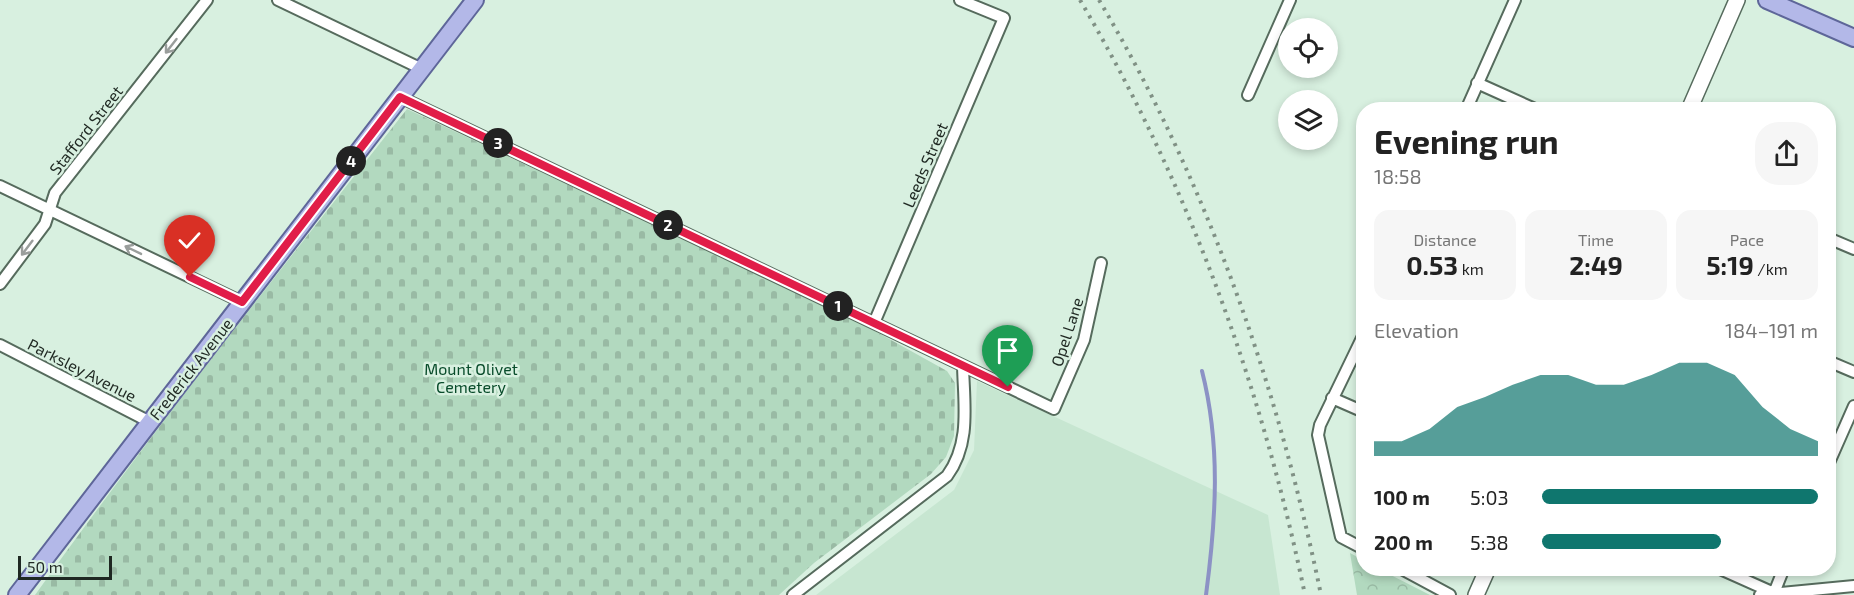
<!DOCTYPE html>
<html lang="en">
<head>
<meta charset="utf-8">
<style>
  body { margin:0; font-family:"Exo 2",sans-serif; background:#f6f6f6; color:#222; height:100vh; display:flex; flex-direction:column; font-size:22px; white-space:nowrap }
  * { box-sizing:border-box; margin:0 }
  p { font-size:20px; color:#767676 }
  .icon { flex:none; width:33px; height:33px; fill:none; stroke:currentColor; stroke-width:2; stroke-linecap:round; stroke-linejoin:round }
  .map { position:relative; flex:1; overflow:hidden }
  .sheet { position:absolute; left:1356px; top:102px; width:480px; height:474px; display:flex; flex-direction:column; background:#fff; border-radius:24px; box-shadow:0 3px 9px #0003 }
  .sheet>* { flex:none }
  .buttons { position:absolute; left:1278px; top:18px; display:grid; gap:12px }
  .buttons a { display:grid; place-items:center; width:60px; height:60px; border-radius:50%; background:#fff; box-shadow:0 3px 9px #0003; font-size:30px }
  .scale { position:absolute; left:18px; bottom:15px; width:94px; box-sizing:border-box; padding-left:6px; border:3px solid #1f2822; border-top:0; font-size:16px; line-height:21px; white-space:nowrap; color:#1f2822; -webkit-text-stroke:4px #d8f0e0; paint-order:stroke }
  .pin { position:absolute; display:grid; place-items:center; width:51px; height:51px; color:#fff; margin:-62px -26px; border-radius:50% 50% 50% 0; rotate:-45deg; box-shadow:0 0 6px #0007 }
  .pin .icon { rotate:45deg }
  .km { position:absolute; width:30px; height:30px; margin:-15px; border-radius:50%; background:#222; color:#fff; font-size:16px; line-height:30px; text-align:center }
  .round { display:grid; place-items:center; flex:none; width:63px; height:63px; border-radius:24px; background:#f6f6f6 }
  .headline { display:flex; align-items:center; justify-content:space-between; height:102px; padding:0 18px }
  h1 { font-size:33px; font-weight:700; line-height:45px }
  .stats { display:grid; grid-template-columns:repeat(3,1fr); gap:9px; height:102px; padding:6px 18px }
  .stats div { display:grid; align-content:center; border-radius:15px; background:#f6f6f6; text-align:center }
  .stats b { font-size:26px; font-weight:700 }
  .stats small { font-size:16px; font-weight:400 }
  .stats p { font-size:16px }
  .chart { height:168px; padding:12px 18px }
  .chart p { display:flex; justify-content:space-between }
  .chart svg { width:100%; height:108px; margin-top:6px; fill:#0f766e; opacity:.7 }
  ul { padding:0 18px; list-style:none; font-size:20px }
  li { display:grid; grid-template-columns:96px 72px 1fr; align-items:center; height:45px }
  li i { height:15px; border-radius:8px; background:#0f766e }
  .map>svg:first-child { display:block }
  .built { fill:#c7e6d1 }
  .forest { fill:url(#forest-crowns) }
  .cemetery { fill:url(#cemetery-stones) }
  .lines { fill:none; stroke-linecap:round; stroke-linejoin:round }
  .stream { stroke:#8c92c5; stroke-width:4 }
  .street-casing { stroke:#566b5d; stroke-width:14 }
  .secondary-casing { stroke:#566b5d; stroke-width:18 }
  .primary-casing { stroke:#5e6699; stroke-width:20 }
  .street { stroke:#fff; stroke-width:10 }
  .secondary { stroke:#fff; stroke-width:15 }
  .primary { stroke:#b3b8e8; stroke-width:16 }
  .rail { stroke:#809185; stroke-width:4; stroke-dasharray:3 6; stroke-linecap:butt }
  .oneway { stroke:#9a9e9c }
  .route-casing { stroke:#fff; stroke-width:12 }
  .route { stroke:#e11d48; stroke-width:8 }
  .labels { text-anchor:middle; stroke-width:5; stroke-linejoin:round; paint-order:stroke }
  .street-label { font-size:16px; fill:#1f2822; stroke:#d8f0e0 }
  .park-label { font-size:16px; fill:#094c2b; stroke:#d8f0e0 }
</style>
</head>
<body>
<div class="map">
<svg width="1854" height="595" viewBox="0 0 1854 595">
  <defs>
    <pattern id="forest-crowns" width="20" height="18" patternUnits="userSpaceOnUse" patternTransform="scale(1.5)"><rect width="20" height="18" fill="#b2d9bf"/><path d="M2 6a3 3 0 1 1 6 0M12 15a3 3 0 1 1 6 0" fill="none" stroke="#99baa4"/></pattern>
    <pattern id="cemetery-stones" width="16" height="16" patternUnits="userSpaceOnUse" patternTransform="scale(1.5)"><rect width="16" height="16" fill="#b2d9bf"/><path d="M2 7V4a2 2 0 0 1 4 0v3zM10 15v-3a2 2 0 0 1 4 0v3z" fill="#99baa4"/></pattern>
  </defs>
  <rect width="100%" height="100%" fill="#d8f0e0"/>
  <!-- built -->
  <path class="built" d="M977,381L1268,515L1280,595H816L954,490L974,450Z"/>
  <!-- forest -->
  <path class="forest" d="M1350,553L1363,560L1364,568L1379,569L1430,595H1357Z"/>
  <!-- cemetery -->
  <path class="cemetery" d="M407,109L846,315L947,371L955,383L954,436L946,457L931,474L814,563L779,595H35C154,429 281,269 407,109Z"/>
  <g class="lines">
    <!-- stream -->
    <path class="stream" d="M1202,371C1221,446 1216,519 1206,595"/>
    <defs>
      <path id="street" d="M278,0L422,69
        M1477,83L1537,110
        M1248,95L1290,0
        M400,97L1054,409L1084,340L1101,263
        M1466,110L1515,0
        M0,186L242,302
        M1828,238L1854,249
        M0,284L45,224L55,193L207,0
        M874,323L1004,18L960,0
        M1364,334L1320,425L1318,435L1341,537L1364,549
        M0,345L150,422
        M1828,361L1854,372
        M1332,398L1364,412
        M1828,465L1854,406
        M1400,568L1450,595
        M1718,568L1774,593L1784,568
        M793,595L947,476C971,443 964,405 963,366
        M1760,595L1854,586"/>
      <path id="secondary" d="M1689,110L1737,0
        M1476,595L1488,568"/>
      <path id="primary" d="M1767,0L1854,38
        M17,595L475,0"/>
    </defs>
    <!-- street casing -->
    <use href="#street" class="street-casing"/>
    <!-- secondary casing -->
    <use href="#secondary" class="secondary-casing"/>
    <!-- primary casing -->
    <use href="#primary" class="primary-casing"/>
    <!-- street -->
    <use href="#street" class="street"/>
    <!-- secondary -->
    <use href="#secondary" class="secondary"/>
    <!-- primary -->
    <use href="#primary" class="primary"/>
    <!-- rail -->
    <path class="rail" d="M1080,0C1188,183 1262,387 1305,595
      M1099,0C1207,182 1279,389 1321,595"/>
  </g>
  <!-- one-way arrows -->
  <defs><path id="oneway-shaft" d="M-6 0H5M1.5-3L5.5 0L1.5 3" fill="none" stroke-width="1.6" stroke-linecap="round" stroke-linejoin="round" transform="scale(1.5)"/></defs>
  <g class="oneway">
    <use href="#oneway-shaft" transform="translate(171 46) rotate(128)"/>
    <use href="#oneway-shaft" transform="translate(27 248) rotate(127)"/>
    <use href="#oneway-shaft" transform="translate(133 250) rotate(-154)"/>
  </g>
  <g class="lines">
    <defs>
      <path id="route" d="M190,277L242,302L400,97L1008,387"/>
    </defs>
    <!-- route casing -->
    <use href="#route" class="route-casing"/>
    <!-- route -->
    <use href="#route" class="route"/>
  </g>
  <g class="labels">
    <!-- street labels -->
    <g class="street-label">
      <text transform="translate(86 130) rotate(-52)" y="6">Stafford Street</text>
      <text transform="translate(925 165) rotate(-67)" y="6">Leeds Street</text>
      <text transform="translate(1067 332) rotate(-72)" y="6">Opel Lane</text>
      <text transform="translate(191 369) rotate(-52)" y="6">Frederick Avenue</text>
      <text transform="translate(82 370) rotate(27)" y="6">Parksley Avenue</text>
    </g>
    <!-- park labels -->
    <g class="park-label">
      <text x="471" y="375">Mount Olivet<tspan x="471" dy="18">Cemetery</tspan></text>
    </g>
  </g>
</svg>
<div class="buttons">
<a><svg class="icon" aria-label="locate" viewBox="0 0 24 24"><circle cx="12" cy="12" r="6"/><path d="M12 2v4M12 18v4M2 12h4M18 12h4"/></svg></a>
<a><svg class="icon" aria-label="layers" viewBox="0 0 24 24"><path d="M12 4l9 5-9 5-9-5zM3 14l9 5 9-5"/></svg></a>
</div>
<div class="scale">50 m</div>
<div class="pin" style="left:1008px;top:387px;background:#1e9e55"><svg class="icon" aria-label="arrive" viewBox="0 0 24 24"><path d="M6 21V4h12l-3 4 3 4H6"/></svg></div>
<div class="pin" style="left:190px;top:277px;background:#d93025"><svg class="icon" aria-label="check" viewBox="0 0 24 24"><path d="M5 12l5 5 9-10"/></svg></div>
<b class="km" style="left:838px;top:306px">1</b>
<b class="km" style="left:668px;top:225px">2</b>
<b class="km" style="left:498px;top:143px">3</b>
<b class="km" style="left:351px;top:161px">4</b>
<section class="sheet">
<div class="headline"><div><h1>Evening run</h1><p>18:58</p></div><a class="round"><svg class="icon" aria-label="share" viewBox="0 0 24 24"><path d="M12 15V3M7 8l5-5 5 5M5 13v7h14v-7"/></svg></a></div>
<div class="stats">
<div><p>Distance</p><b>0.53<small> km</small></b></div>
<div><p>Time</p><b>2:49</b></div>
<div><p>Pace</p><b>5:19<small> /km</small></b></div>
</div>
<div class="chart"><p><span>Elevation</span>184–191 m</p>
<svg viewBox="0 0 160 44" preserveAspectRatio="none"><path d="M0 44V38L10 38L20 33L30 24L40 20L50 15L60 11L70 11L80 15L90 15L100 11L110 6L120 6L130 11L140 24L150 33L160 38V44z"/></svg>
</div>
<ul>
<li><b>100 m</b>5:03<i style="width:100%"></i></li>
<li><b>200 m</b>5:38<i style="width:65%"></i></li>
</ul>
</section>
</div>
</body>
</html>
